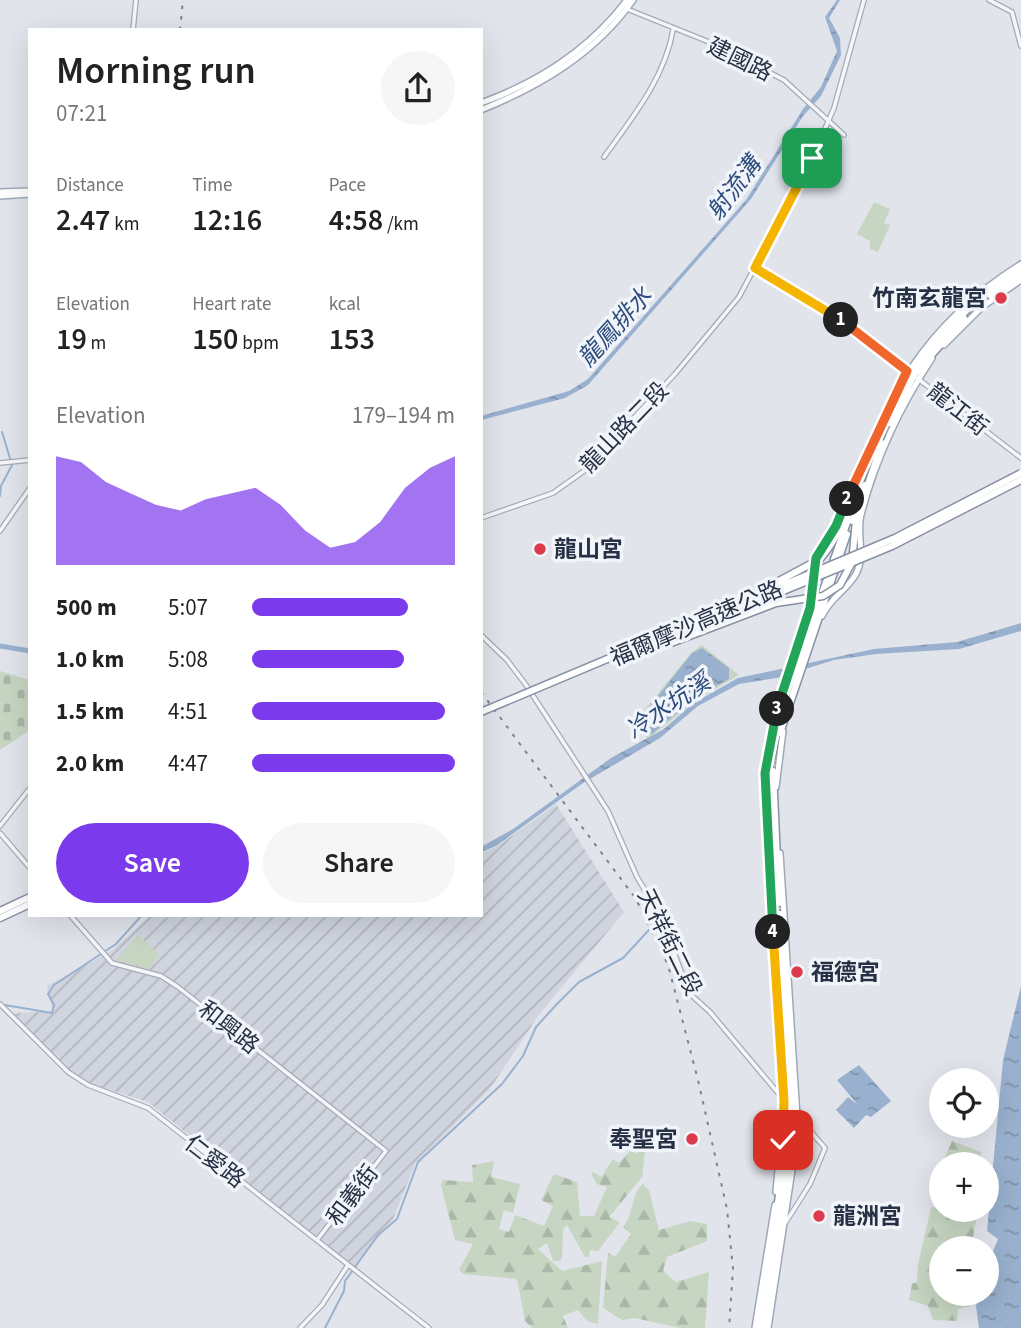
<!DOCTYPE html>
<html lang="en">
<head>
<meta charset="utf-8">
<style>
  body { margin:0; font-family:"Source Sans 3","Noto Sans TC",sans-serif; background:#f6f6f6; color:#222; height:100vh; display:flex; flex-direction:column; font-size:26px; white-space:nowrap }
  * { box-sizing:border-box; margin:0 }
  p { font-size:23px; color:#767676 }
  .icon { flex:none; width:38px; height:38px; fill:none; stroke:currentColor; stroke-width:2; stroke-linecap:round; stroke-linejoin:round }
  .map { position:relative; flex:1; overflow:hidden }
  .details { position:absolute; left:28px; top:28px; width:455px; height:889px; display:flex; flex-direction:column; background:#fff; border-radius:0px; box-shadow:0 7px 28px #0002 }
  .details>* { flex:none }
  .buttons { position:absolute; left:929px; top:1068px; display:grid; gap:14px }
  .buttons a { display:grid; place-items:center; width:70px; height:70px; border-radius:50%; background:#fff; box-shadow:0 7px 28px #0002; font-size:35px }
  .pin { position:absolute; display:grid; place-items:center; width:60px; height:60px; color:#fff; margin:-30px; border-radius:14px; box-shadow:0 4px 10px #0006 }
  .km { position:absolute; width:35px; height:35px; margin:-18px; border-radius:50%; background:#222; color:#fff; font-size:19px; line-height:35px; text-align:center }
  .round { display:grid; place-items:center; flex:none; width:74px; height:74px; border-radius:37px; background:#f6f6f6 }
  .overview { display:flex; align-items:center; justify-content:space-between; height:119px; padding:0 28px }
  h1 { font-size:38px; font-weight:600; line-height:52px }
  .figures { display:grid; grid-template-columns:repeat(3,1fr); gap:10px; height:119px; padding:7px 28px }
  .figures div { display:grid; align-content:center }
  .figures b { font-size:30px; font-weight:600 }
  .figures small { font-size:19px; font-weight:400 }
  .figures p { font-size:19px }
  .chart { height:196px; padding:14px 28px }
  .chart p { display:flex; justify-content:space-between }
  .chart svg { width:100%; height:126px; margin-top:7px; fill:#7c3aed; opacity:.7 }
  .button { display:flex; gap:14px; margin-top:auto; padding:14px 28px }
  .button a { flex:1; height:80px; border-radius:42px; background:#7c3aed; color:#fff; font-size:28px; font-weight:600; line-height:80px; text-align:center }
  .button a+a { background:#f6f6f6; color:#222 }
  ul { padding:0 28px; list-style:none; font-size:23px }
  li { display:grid; grid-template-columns:112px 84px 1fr; align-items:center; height:52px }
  li i { height:18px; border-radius:9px; background:#7c3aed }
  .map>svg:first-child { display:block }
  .industrial { fill:url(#industrial-furrows) }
  .forest { fill:url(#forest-firs) }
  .cemetery { fill:url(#cemetery-stones) }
  .green { fill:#c6d6c2 }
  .water { fill:url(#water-ripples) }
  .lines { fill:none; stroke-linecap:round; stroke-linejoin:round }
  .stream { stroke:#99b1cf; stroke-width:2 }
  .river { stroke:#99b1cf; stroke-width:5 }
  .tertiary-casing { stroke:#a5abb6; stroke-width:6 }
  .primary-casing { stroke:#9fa8b9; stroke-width:8 }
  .trunk-casing { stroke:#8791a4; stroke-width:9 }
  .motorway-casing { stroke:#8791a4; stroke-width:9 }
  .tertiary { stroke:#f5f6f9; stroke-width:3.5 }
  .primary { stroke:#fff; stroke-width:5 }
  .trunk { stroke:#fff; stroke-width:6 }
  .motorway { stroke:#fff; stroke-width:6 }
  .rail { stroke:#798397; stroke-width:2; stroke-dasharray:3.5 7; stroke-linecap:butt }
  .motorway-bridge-casing { stroke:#8791a4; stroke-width:9; stroke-linecap:butt }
  .motorway-bridge { stroke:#fff; stroke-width:6 }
  .split-1-casing { stroke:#fff; stroke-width:14 }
  .split-2-casing { stroke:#fff; stroke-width:14 }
  .split-3-casing { stroke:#fff; stroke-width:14 }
  .split-4-casing { stroke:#fff; stroke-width:14 }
  .split-5-casing { stroke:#fff; stroke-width:14 }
  .split-1 { stroke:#f5b400; stroke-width:9 }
  .split-2 { stroke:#f0652b; stroke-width:9 }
  .split-3 { stroke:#22a559; stroke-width:9 }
  .split-4 { stroke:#22a559; stroke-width:9 }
  .split-5 { stroke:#f5b400; stroke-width:9 }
  .poi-dot { fill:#dd3a4b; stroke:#f1f4f8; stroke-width:2.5 }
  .labels { text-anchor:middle; stroke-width:7; stroke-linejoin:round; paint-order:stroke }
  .street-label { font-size:23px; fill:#273145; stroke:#f1f4f8 }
  .poi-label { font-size:23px; font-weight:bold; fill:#273145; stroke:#f1f4f8; text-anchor:start }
  .water-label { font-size:24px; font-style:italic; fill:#2d4d7e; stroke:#f1f4f8 }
</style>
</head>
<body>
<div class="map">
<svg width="1021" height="1328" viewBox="0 0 1021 1328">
  <defs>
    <pattern id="industrial-furrows" width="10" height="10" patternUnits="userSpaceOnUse" patternTransform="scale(1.75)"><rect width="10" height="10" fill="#cfd4de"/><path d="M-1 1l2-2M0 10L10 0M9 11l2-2" fill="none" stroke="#b2b6c0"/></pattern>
    <pattern id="forest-firs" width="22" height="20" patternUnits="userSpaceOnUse" patternTransform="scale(1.75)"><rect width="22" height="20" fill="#c6d6c2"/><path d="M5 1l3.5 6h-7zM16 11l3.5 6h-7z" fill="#aab8a8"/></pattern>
    <pattern id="cemetery-stones" width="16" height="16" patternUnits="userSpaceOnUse" patternTransform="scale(1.75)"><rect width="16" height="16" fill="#c6d6c2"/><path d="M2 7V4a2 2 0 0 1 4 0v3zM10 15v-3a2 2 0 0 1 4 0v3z" fill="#aab8a8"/></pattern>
    <pattern id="water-ripples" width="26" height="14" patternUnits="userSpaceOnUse" patternTransform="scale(1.75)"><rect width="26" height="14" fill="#99b1cf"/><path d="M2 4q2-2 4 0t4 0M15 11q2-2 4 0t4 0" fill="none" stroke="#7d91aa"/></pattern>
  </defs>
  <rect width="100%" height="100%" fill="#e1e5eb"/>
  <!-- industrial -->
  <path class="industrial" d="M556,804L624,912L538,1016L490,1089L415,1164L393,1219L354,1268L148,1102L85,1082L71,1072L13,1013L53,1011L47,986L111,951L151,915H481V853L496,847Z"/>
  <!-- forest -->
  <path class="forest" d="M952,1141L981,1152L980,1164H942Z
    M631,1150L637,1154L641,1150L645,1152L642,1177L609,1217L620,1222L598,1251L590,1250L589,1257H585L567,1225L563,1229L562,1258L559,1261H553L547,1243L538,1249L562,1271L602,1261L598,1324L587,1321L578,1310L563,1316L568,1328H532L525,1321L517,1279L463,1274L459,1270L473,1244L455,1240L441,1185L443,1180L473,1182L472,1165L494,1161L491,1177L520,1184L513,1213L504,1210L499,1229L509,1232L515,1215L544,1226L553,1206L541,1200L554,1174L577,1182L580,1216H594L607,1187L597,1184L591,1174L593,1172L601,1177L613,1159L619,1163Z
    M643,1184L649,1190L659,1230L690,1221L707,1224V1241L667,1257L663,1271L676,1282L709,1272L705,1328H680L635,1318L622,1320L603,1308L608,1253L615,1257L631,1234L623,1227C634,1214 631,1194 643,1184Z
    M931,1207L941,1208L946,1216L947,1209H972L976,1221L971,1248H942V1293H964L972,1305L958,1309L957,1321L933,1320L928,1306L909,1300L912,1284L917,1282L918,1265Z"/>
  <!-- cemetery -->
  <path class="cemetery" d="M0,671L30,680V730L0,750Z"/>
  <!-- green -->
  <path class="green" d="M874,202L890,209L884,223L890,225L878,252L870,249V241L857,234Z
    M702,645L739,675L695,701L648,739L638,726L637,719L691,653Z
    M138,935L159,954L149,969L116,960Z"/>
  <!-- water -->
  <path class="water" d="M837,0H840L829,18L840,38L841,55L821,96L803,116L751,199L588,385L565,398L481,420V416L569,391L588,379L746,200L803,109L821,87L837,51L825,17Z
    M1021,623V631L959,649L876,654L834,660L777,678L739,684L698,706L660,738L583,783L496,846L481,852V847L513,829L611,758L664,729L692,704L738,678L874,649L957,642Z
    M702,648L729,668V679L696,697L652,734L644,733L641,729L644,726L639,720L692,653Z
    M1021,986V1328H979L976,1306L979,1293H987V1266L998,1239L987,1231L1003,1060Z
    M859,1065L891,1101L871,1117L866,1115L854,1128L836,1110L848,1097L857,1104L837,1080Z"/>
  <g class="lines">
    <!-- stream -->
    <path class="stream" d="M0,496L1,486L12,465L2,432
      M5,1005L52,1013L54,1005L48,994L54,985L116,944L142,915
      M325,1328L344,1291L345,1281L378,1235L397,1219L418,1162L502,1084L523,1056L536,1027L556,1005L579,982L623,958L659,919"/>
    <!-- river -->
    <path class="river" d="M0,646L30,651"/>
    <defs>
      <path id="tertiary" d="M989,0L1012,12L1021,46
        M627,9L714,44L784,80L844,135
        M133,30L136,0
        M604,157C632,118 665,78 673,30
        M755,268L818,304L908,371
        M917,378L1021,458
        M0,463L30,460
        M481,518L553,493L584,471L675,374L739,297L810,163L834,108L864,0
        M0,531L30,488
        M481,635L507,660L526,685L608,811L637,877L661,917L689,993L710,1012L784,1100
        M0,826L30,788
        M0,833L30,868
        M70,915L112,963L161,976L178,987L386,1151L317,1240
        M0,1004L68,1072L88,1085L148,1108L429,1328
        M786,1222L810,1184L825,1148L798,1117
        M300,1328L322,1305L348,1265"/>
      <path id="primary" d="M481,103C539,82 590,49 627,0
        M481,110C540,86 596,53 633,0
        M0,192L30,191
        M0,196L30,194
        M944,345L982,307L1021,280
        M822,616C830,598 847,590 856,574C866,555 856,535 861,515C875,460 901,405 932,358
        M776,787L783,731
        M767,847C765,808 762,769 771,731C779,693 797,658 807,620C813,601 809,574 816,558C822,545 832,534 838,521C886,408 911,333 1021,264
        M771,909L784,1101L776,1192
        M755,1328L775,1205
        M768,1328L794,1157L797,1116L780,853"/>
      <path id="trunk" d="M991,296L1021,275
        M890,423L914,375L964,318
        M878,442C908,366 951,313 1021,270
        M852,521L865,485
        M780,733L847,534
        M773,771L779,903
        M759,1328L786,1149L788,1106L770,844L769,768L784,701L850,514
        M763,1328L790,1152L793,1112L780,914"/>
      <path id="motorway" d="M853,552L856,520L882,443
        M820,559C849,526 858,477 879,439
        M0,911L30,897
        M0,918L30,904"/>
    </defs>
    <!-- tertiary casing -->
    <use href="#tertiary" class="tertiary-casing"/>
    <!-- primary casing -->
    <use href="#primary" class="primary-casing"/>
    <!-- trunk casing -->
    <use href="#trunk" class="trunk-casing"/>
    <!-- motorway casing -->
    <use href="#motorway" class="motorway-casing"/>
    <!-- tertiary -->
    <use href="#tertiary" class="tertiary"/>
    <!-- primary -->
    <use href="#primary" class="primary"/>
    <!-- trunk -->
    <use href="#trunk" class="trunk"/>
    <!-- motorway -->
    <use href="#motorway" class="motorway"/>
    <!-- rail -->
    <path class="rail" d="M180,30L183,0
      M481,692L636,899L668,965L698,1080L727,1209L733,1269L729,1328"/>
    <defs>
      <path id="motorway-bridge" d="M764,589L820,559
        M674,627L702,615
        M671,643L776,603L823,596L840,585L852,562
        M619,659L892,546L1021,480
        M481,712L895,538L1021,473"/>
    </defs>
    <!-- motorway-bridge casing -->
    <use href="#motorway-bridge" class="motorway-bridge-casing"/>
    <!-- motorway-bridge -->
    <use href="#motorway-bridge" class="motorway-bridge"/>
  </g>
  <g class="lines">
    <defs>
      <path id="split-1" d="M812,158L755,268L841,320"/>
      <path id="split-2" d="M841,320L907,371L847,499"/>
      <path id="split-3" d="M777,709L810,608L816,558L836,526L847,499"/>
      <path id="split-4" d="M773,932L765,773L777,709"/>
      <path id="split-5" d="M773,932L784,1101L783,1140"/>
    </defs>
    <!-- split-1 casing -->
    <use href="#split-1" class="split-1-casing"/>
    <!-- split-2 casing -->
    <use href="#split-2" class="split-2-casing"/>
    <!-- split-3 casing -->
    <use href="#split-3" class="split-3-casing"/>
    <!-- split-4 casing -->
    <use href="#split-4" class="split-4-casing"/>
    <!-- split-5 casing -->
    <use href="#split-5" class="split-5-casing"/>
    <!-- split-1 -->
    <use href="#split-1" class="split-1"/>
    <!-- split-2 -->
    <use href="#split-2" class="split-2"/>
    <!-- split-3 -->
    <use href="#split-3" class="split-3"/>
    <!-- split-4 -->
    <use href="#split-4" class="split-4"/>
    <!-- split-5 -->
    <use href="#split-5" class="split-5"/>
  </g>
  <!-- markers -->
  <g class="poi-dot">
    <circle cx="1001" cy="298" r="7"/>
    <circle cx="540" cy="549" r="7"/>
    <circle cx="797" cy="972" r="7"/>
    <circle cx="692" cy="1139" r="7"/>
    <circle cx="819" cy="1216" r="7"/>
  </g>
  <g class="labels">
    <!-- street labels -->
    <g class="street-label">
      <text transform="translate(740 59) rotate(26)" y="8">建國路</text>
      <text transform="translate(958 409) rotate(38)" y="8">龍江街</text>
      <text transform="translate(624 427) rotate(-46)" y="8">龍山路二段</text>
      <text transform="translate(696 623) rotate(-23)" y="8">福爾摩沙高速公路</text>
      <text transform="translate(670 942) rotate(64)" y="8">天祥街二段</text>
      <text transform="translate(229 1027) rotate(38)" y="8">和興路</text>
      <text transform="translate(215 1161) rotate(38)" y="8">仁愛路</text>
      <text transform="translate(352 1195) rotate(-53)" y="8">和義街</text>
    </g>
    <!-- poi labels -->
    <g class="poi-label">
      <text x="987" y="306" text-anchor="end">竹南玄龍宮</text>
      <text x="554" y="557">龍山宮</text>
      <text x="811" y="980">福德宮</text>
      <text x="678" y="1147" text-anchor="end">奉聖宮</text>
      <text x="833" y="1224">龍洲宮</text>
    </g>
    <!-- water labels -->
    <g class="water-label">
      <text transform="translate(734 188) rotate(-53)" y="8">射流溝</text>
      <text transform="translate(615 327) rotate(-48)" y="8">龍鳳排水</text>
      <text transform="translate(668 706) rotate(-34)" y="8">冷水坑溪</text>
    </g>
  </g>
</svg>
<div class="buttons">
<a><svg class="icon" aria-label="locate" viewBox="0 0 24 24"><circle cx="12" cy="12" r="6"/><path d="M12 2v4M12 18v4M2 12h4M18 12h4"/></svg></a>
<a>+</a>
<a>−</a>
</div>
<div class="pin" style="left:812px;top:158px;background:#1e9e55"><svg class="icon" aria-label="arrive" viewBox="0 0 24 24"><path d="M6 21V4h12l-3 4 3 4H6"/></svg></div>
<div class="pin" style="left:783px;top:1140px;background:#d93025"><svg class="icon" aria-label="check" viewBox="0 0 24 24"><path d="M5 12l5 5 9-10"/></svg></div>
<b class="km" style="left:841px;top:320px">1</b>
<b class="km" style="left:847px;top:499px">2</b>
<b class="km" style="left:777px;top:709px">3</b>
<b class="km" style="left:773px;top:932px">4</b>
<section class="details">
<div class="overview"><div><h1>Morning run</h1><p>07:21</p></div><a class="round"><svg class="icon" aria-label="share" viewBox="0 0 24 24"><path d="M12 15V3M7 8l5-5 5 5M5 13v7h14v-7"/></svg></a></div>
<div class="figures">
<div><p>Distance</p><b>2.47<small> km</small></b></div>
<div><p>Time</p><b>12:16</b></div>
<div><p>Pace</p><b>4:58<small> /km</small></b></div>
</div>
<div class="figures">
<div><p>Elevation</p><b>19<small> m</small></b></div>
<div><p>Heart rate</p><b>150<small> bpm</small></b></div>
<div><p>kcal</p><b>153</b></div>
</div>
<div class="chart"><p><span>Elevation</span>179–194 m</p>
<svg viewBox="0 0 160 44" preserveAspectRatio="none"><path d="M0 44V6L10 8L20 15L30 19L40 23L50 25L60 21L70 19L80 17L90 23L100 32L110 38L120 36L130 29L140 17L150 10L160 6V44z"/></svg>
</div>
<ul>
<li><b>500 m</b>5:07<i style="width:77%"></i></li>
<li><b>1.0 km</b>5:08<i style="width:75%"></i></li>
<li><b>1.5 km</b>4:51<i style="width:95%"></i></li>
<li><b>2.0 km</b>4:47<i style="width:100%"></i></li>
</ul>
<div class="button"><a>Save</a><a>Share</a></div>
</section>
</div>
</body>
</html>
